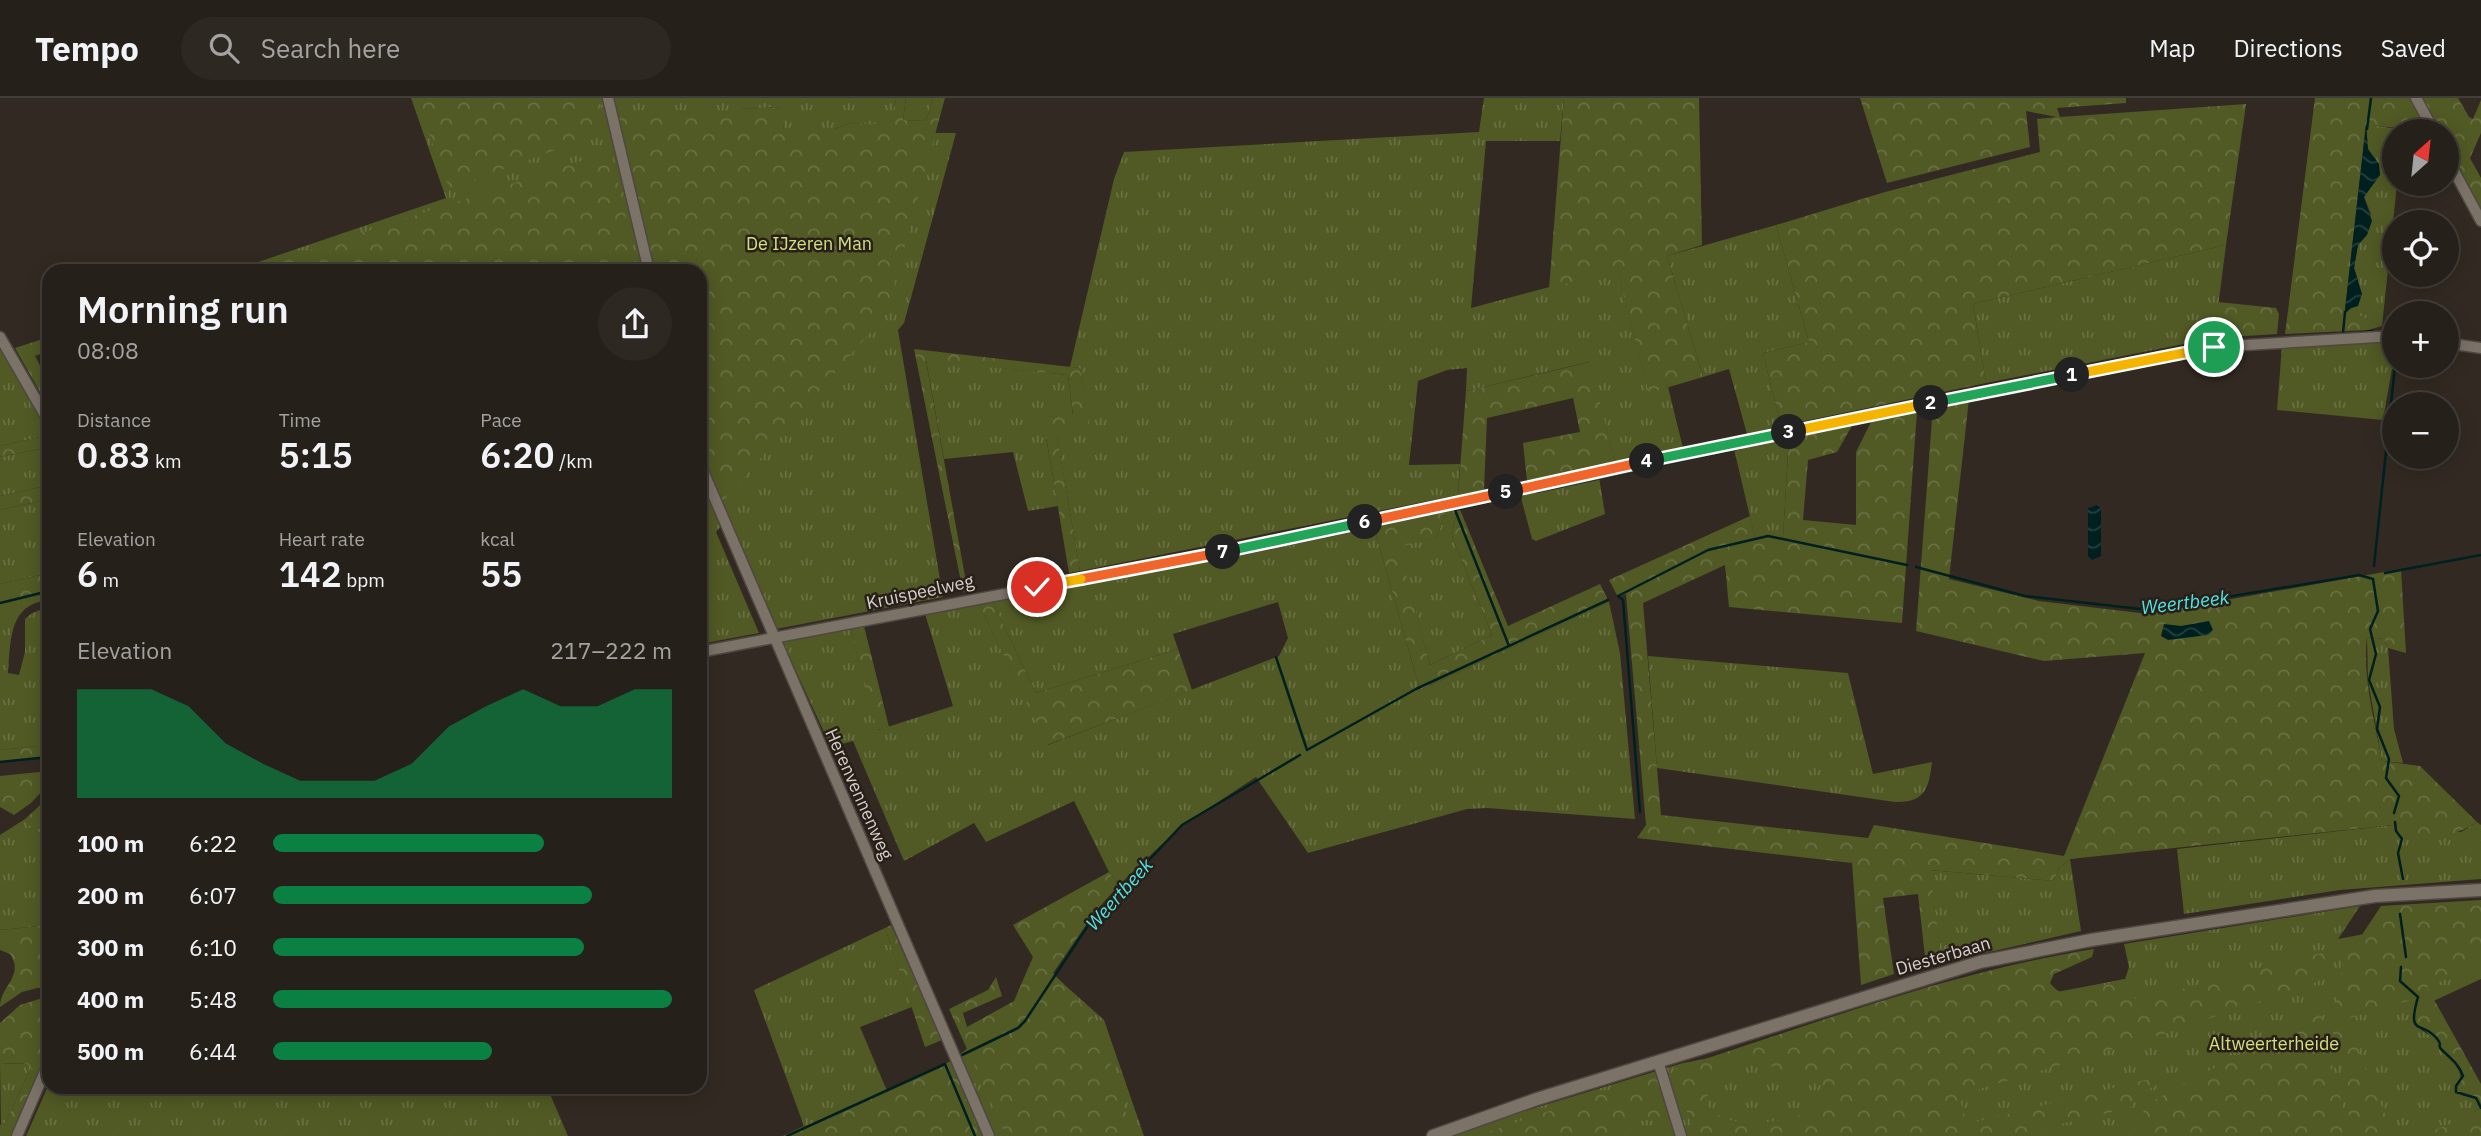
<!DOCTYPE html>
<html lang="en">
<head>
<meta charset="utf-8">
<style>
  body { margin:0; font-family:"IBM Plex Sans",sans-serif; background:#2e2823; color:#f1f3f6; height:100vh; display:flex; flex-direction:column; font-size:26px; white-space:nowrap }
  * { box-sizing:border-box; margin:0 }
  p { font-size:23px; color:#a4a3a2 }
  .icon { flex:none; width:38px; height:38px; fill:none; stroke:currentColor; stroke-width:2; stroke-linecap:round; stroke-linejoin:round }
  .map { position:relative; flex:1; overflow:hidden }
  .sheet { position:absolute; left:42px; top:166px; width:665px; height:830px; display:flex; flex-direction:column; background:#26201a; border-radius:21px; box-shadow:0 4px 18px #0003,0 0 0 2px #423e39 }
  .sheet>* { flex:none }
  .needle { width:46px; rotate:27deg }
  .buttons { position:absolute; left:2382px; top:21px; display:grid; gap:14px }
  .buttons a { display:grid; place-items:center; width:77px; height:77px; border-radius:50%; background:#26201a; box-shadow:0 4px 18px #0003,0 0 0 2px #423e39; font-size:35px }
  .pin { position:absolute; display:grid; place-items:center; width:60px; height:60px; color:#fff; margin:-30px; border:4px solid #fff; border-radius:50%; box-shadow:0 2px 7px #0007 }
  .km { position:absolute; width:35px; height:35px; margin:-18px; border-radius:50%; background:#222; color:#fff; font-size:19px; line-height:35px; text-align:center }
  .round { display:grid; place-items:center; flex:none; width:74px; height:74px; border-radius:37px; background:#2e2823 }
  .headline { display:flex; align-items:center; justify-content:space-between; height:119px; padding:0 35px }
  h1 { font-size:38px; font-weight:600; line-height:52px }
  .stats { display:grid; grid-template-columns:repeat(3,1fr); gap:10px; height:119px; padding:7px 35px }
  .stats div { display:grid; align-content:center }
  .stats b { font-size:35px; font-weight:600 }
  .stats small { font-size:19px; font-weight:400 }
  .stats p { font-size:19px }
  .chart { height:196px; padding:14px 35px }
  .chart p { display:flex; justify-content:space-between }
  .chart svg { width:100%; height:126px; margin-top:7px; fill:#0b8043; opacity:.7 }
  ul { padding:0 35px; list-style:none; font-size:23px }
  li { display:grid; grid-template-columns:112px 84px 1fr; align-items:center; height:52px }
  li i { height:18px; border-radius:9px; background:#0b8043 }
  header { display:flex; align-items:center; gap:42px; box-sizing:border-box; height:98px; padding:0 35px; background:#26201a; border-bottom:2px solid #423e39 }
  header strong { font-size:33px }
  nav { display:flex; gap:38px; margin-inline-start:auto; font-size:24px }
  .search { width:490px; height:63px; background:#2e2823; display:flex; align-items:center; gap:18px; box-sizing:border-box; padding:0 24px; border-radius:38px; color:#a4a3a2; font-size:26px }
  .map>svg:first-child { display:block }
  .grass { fill:url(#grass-tufts) }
  .forest { fill:url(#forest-crowns); fill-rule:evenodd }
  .water { fill:url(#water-waves) }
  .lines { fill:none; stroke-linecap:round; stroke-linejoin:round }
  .stream { stroke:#002020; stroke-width:2.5 }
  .minor-casing { stroke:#4f4741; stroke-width:13 }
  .tertiary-casing { stroke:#4f4741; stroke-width:15 }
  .minor { stroke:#7b7268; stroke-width:10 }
  .tertiary { stroke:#7b7268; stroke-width:12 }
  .split-1-casing { stroke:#fff; stroke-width:14 }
  .split-2-casing { stroke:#fff; stroke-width:14 }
  .split-3-casing { stroke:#fff; stroke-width:14 }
  .split-4-casing { stroke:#fff; stroke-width:14 }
  .split-5-casing { stroke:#fff; stroke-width:14 }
  .split-6-casing { stroke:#fff; stroke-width:14 }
  .split-7-casing { stroke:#fff; stroke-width:14 }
  .split-8-casing { stroke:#fff; stroke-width:14 }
  .split-9-casing { stroke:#fff; stroke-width:14 }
  .split-1 { stroke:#f5b400; stroke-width:9 }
  .split-2 { stroke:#22a559; stroke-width:9 }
  .split-3 { stroke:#f5b400; stroke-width:9 }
  .split-4 { stroke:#22a559; stroke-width:9 }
  .split-5 { stroke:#f0652b; stroke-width:9 }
  .split-6 { stroke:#f0652b; stroke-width:9 }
  .split-7 { stroke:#22a559; stroke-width:9 }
  .split-8 { stroke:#f0652b; stroke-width:9 }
  .split-9 { stroke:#f5b400; stroke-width:9 }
  .labels { text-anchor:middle; stroke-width:5; stroke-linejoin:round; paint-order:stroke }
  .park-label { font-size:18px; fill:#d1e07f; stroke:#282018 }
  .street-label { font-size:18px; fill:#d7d1cc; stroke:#282018 }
  .water-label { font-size:19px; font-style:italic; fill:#52e5e6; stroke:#282018 }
</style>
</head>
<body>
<header>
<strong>Tempo</strong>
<div class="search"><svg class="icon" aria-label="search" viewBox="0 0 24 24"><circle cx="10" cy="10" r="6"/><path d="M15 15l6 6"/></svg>Search here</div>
<nav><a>Map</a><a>Directions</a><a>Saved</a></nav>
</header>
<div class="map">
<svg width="2481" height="1038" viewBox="0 0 2481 1038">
  <defs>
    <pattern id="grass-tufts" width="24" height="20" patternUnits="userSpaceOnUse" patternTransform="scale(1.75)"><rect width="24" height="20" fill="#515924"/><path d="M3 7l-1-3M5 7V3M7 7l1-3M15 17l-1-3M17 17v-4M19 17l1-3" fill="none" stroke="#697043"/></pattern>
    <pattern id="forest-crowns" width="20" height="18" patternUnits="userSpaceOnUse" patternTransform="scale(1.75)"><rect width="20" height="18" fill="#515924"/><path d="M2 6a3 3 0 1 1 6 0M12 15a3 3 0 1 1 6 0" fill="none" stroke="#697043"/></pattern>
    <pattern id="water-waves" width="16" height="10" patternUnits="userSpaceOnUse" patternTransform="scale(1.75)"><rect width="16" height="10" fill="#002020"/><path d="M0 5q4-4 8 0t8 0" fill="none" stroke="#243f3f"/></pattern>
  </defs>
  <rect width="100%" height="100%" fill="#322a22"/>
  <!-- grass -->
  <path class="grass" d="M411,0H896L894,28L851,25L834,31H784L780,9L740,11L741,20H635L639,35H956L904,225L898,232L943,499L776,531L725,424L716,434L759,535L700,546V173H232L446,100Z
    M906,0H933L926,23L903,22Z
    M1484,0H1564L1560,43H1486L1471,210L1617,171L1649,294L1668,289L1683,350L1615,365L1589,264L1466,293L1467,270L1447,272L1418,283L1409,367L1460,366L1458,397L1080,473L1057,339H1046L1058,408L1028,413L1013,354L944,361L926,262L1068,277L1073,318L1045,319L1089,330L1080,270L1070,269L1114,81L1124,54L1479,34Z
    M2366,26L2403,32L2394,33V86H2397L2382,228L2345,212L2350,211L2358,182L2354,170L2358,147L2371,116L2364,99L2380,76L2368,51Z
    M1776,127L1809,244L1763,255L1781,328L1747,336L1729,271L1703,279L1667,158Z
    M2226,147L2214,240L1986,285L1973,206Z
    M2394,240V259L2383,322L2277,312L2282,248Z
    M0,247L49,334V337L0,348Z
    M1789,339L1783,440H1755L1734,351Z
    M49,349V387L0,398V359Z
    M1599,379L1605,416L1536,443L1532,441L1520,396Z
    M49,401V475L0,486V412Z
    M1459,409L1451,436L1492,537L1430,567L1398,448L1437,439L1447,411Z
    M1373,426L1420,592L1609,504L1620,555L1635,721L1487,710L1467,711L1308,755L1256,679L1180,729L1119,787L1109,774L1074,703L986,744L974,725L904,763L853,643L831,649L782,543L850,530L878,632L953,608L925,516L979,506L1048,647L1279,558L1288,540L1278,504L1173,536L1178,551L1036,595L992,503Z
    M49,495V502C8,506 11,543 8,575L19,577L25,554V521L32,515L49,509V647L0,652V506Z
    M2367,539L2384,541L2388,550L2394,631L2403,665L2382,663L2368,582Z
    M1648,558L1848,575L1873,676L1932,664C1929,690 1925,705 1895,704L1657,670Z
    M25,721L38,734L49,736V827L0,832V737Z
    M2477,724L2481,727V781L2340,792L2184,816L2177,751L2393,727L2461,734Z
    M2070,761L2081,833L1942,865L1929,772L2054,783L2059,770Z
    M2360,808L2338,841L2481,814V881L2414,912L2421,932L2436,941L2440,952C2459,962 2462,977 2462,997L2479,1001L2481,1009L2474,1014L2481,1038H1442L1683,965L2125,881L2129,869L2124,846Z
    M885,830L912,909L860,929L887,993L945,968L1057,880L1104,922L1144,1038H783L804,1028L754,892Z
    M30,965L32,968L5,1025L1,1027L0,966Z
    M49,986L547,989L568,1038H26Z"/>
  <!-- forest -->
  <path class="forest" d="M416,0H599L607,33L449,91Z
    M612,0H627L631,20H740V11L781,9L784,31H834L851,25L893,27L896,0H906L903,22L926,23L933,0H945L893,192L894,207L718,409L700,367V173H650Z
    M1564,0H1699L1702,147L1667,158L1703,279L1649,295L1617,172L1549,191Z
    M1860,0H2126V5L2057,10L2060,19L2246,6L2226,147L1973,206L1986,285L1781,328L1763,255L1809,244L1776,127L1885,94L2040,54L2037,21L2057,19L2026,13L2030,49L1887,85Z
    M2315,0H2414L2432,33L2366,27L2345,211L2382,228L2368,232L2285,236Z
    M2422,0H2458L2469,19L2473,21L2481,2V35L2470,60L2481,80V114L2447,47L2446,33H2439Z
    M611,53L638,173H247L274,164Z
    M2218,204L2276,210L2279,216L2277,236L2214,240Z
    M49,239V253L35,258L49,285V310L15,250Z
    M914,251L1080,270L1090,330L1046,328L1044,319L1073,317L1068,277L926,263L968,495L963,494Z
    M1590,264L1615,365L1527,383L1523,345L1580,334L1573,300L1487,320L1484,392L1458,397L1466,293Z
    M1969,301L1949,481L2039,503L2148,516L2401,471L2406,555L2388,550L2384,541L2367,539C2362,579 2375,623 2382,663L2420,668L2477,724C2450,742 2426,739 2395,736L2393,727L2070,761L2059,770L2054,783L1930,772L1942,865L1926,868L1918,796L1883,800L1894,876L1861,887L1852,765L1637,740L1646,727L1626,496L1618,499L1609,482L1750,418L1755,440H1783L1789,339L1853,326L1837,354L1808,362L1803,422L1856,427V354L1872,322L1917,313L1902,525L1729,509L1725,467L1643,505L1661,717L1868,740L1874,727L2064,758L2145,555L2044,563L1916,533L1933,308Z
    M49,337V349L0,359V348Z
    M1046,338H1057L1080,473L1069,475Z
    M49,387V401L0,412V398Z
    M1459,409L1508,528L1600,486L1609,504L1420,592L1373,426L1447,411L1437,439L1399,449L1430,567L1492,537L1451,436Z
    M49,475V495L0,506V486Z
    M992,503L1036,595L1178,551L1192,592L1047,647L979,506Z
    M864,528L889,629L877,632L850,530Z
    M49,647V659L0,664V652Z
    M49,673V686L31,705L14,717L0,709V678Z
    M49,699V736L34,733L25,721Z
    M1109,774L1119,787L1095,814L1053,875L1098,925L1133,1038H1006L949,911L988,892L996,879L1002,898L963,915L967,929L1014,903L1033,859L1013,827Z
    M2481,802V867L2427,889L2481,986V1007L2479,1001L2456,993V987L2462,981C2458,967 2453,959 2440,952C2435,938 2423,933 2413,921L2415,901L2346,921L2394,1038H2356L2349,1019L2347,993L2331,926L2344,864L2381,808Z
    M49,827V887L22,894L0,909C0,888 25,878 10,856L0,852V832Z
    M891,827L942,942L925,949L885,830Z
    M2094,851L2092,859L2054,876L2050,885C2074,914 2097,884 2126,881L2136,903L2329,853L2319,883L2167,935L1959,997L1967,1026L2189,971L2143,994L2129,1010L2009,1038H1694L1675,971C1813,926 1951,874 2094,851ZM1741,956L1827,990L1830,1002C1799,1026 1715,1038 1705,1001L1733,959Z
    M2321,896L2322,926L2350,1038H2132L2133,1029L2149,1005L2304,922Z
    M49,898V956L13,1038H0V1027L5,1025L32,968L23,965L0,966V925L20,907Z
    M951,963L981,1038H783Z
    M1658,976L1671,1024L1644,1022L1600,1038H1476Z
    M2481,1009V1038H2420L2467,1019Z"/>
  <!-- water -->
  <path class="water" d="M2366,26L2368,51L2379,66L2380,77L2364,99L2372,123L2367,137L2358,147L2354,170L2362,196L2358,208L2345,212Z
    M2097,407L2101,410V458L2092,462L2088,458V410Z
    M2209,523L2213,532L2208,537L2168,542L2161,538L2164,526L2181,528Z"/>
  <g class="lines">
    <!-- stream -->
    <path class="stream" d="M2367,31L2371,0
      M2359,235L2372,233
      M2346,237L2343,235L2345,214L2350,209
      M2112,274L2184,260
      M1536,394L1741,350
      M1505,400L1455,412L1509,548
      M2374,468L2395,268
      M1916,469L2025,498L2149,512L2359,477L2373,481L2378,513L2370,531L2376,556L2369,582L2380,609L2377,631L2389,661L2386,680L2399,698L2394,715
      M2385,475L2481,457
      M0,505L49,493
      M1276,559L1307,652L1416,591L1608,502
      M0,664L49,659
      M1640,714L1623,502L1618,498L1708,452L1768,438L1907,467
      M2395,724L2396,733L2402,741L2398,755L2403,781
      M2400,816L2406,859
      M2401,869L2400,883L2418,899C2406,941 2423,921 2438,942C2443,949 2436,946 2442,952C2451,961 2458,965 2463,978L2456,988V994L2476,1000L2481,1010
      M962,957L1018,930L1025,923L1089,826L1182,727L1300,657
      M787,1038L945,966L975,1038"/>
    <defs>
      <path id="minor" d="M608,0L649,173
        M2416,0L2434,33
        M2446,58L2481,123
        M0,239L49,324
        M2446,245L2481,250
        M700,366L989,1038
        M700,554L1271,445L1887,313L2214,249L2394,238
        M1658,963L1681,1038
        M17,1038L49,964"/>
      <path id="tertiary" d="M1433,1038L1537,1001L1980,864L2091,842L2375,798L2481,792"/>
    </defs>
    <!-- minor casing -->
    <use href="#minor" class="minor-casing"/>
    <!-- tertiary casing -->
    <use href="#tertiary" class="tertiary-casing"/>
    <!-- minor -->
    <use href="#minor" class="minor"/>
    <!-- tertiary -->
    <use href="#tertiary" class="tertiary"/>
  </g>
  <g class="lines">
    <defs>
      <path id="split-1" d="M2072,277L2214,249"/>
      <path id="split-2" d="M1931,305L2072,277"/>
      <path id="split-3" d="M1789,334L1931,305"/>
      <path id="split-4" d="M1647,363L1789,334"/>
      <path id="split-5" d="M1506,394L1647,363"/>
      <path id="split-6" d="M1365,424L1506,394"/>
      <path id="split-7" d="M1223,454L1365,424"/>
      <path id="split-8" d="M1081,481L1223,454"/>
      <path id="split-9" d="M1037,489L1081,481"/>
    </defs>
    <!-- split-1 casing -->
    <use href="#split-1" class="split-1-casing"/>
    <!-- split-2 casing -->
    <use href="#split-2" class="split-2-casing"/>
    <!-- split-3 casing -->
    <use href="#split-3" class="split-3-casing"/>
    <!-- split-4 casing -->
    <use href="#split-4" class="split-4-casing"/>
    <!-- split-5 casing -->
    <use href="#split-5" class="split-5-casing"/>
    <!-- split-6 casing -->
    <use href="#split-6" class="split-6-casing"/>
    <!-- split-7 casing -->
    <use href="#split-7" class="split-7-casing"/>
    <!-- split-8 casing -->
    <use href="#split-8" class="split-8-casing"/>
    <!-- split-9 casing -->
    <use href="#split-9" class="split-9-casing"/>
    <!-- split-1 -->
    <use href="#split-1" class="split-1"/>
    <!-- split-2 -->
    <use href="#split-2" class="split-2"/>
    <!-- split-3 -->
    <use href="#split-3" class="split-3"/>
    <!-- split-4 -->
    <use href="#split-4" class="split-4"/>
    <!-- split-5 -->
    <use href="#split-5" class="split-5"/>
    <!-- split-6 -->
    <use href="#split-6" class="split-6"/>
    <!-- split-7 -->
    <use href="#split-7" class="split-7"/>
    <!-- split-8 -->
    <use href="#split-8" class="split-8"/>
    <!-- split-9 -->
    <use href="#split-9" class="split-9"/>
  </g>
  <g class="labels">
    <!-- park labels -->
    <g class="park-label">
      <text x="809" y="152">De IJzeren Man</text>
      <text x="2274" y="952">Altweerterheide</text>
    </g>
    <!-- street labels -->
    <g class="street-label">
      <text transform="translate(920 494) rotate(-12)" y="6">Kruispeelweg</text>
      <text transform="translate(859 696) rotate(66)" y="6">Herenvennenweg</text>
      <text transform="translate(1943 858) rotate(-16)" y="6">Diesterbaan</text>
    </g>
    <!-- water labels -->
    <g class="water-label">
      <text transform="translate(2185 504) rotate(-7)" y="7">Weertbeek</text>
      <text transform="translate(1119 796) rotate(-48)" y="7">Weertbeek</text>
    </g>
  </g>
</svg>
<div class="buttons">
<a><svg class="needle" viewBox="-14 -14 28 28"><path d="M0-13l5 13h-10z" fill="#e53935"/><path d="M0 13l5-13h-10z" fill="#a4a3a2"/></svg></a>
<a><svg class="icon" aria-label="locate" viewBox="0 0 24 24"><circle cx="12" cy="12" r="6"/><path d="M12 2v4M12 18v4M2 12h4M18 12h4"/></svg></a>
<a>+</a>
<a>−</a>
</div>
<div class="pin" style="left:2214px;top:249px;background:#1e9e55"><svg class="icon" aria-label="arrive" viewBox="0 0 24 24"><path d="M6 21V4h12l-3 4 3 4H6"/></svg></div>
<div class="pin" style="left:1037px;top:489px;background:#d93025"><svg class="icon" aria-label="check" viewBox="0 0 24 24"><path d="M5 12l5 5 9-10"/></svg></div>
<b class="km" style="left:2072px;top:277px">1</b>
<b class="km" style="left:1931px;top:305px">2</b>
<b class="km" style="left:1789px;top:334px">3</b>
<b class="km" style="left:1647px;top:363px">4</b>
<b class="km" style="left:1506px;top:394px">5</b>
<b class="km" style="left:1365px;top:424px">6</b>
<b class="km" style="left:1223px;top:454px">7</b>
<section class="sheet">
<div class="headline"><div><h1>Morning run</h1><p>08:08</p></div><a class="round"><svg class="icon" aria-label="share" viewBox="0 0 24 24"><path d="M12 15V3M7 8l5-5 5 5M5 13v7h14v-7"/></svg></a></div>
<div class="stats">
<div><p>Distance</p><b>0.83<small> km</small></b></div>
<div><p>Time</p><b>5:15</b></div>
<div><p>Pace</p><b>6:20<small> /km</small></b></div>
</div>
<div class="stats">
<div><p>Elevation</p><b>6<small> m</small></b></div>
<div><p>Heart rate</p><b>142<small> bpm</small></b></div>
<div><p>kcal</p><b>55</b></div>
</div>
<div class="chart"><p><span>Elevation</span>217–222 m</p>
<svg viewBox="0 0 160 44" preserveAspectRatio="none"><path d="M0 44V6L10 6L20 6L30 12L40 25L50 32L60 38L70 38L80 38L90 32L100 19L110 12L120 6L130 12L140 12L150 6L160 6V44z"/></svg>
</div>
<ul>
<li><b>100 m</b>6:22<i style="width:68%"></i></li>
<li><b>200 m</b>6:07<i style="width:80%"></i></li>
<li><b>300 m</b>6:10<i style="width:78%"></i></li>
<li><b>400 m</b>5:48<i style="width:100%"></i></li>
<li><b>500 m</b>6:44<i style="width:55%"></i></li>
</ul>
</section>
</div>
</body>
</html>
